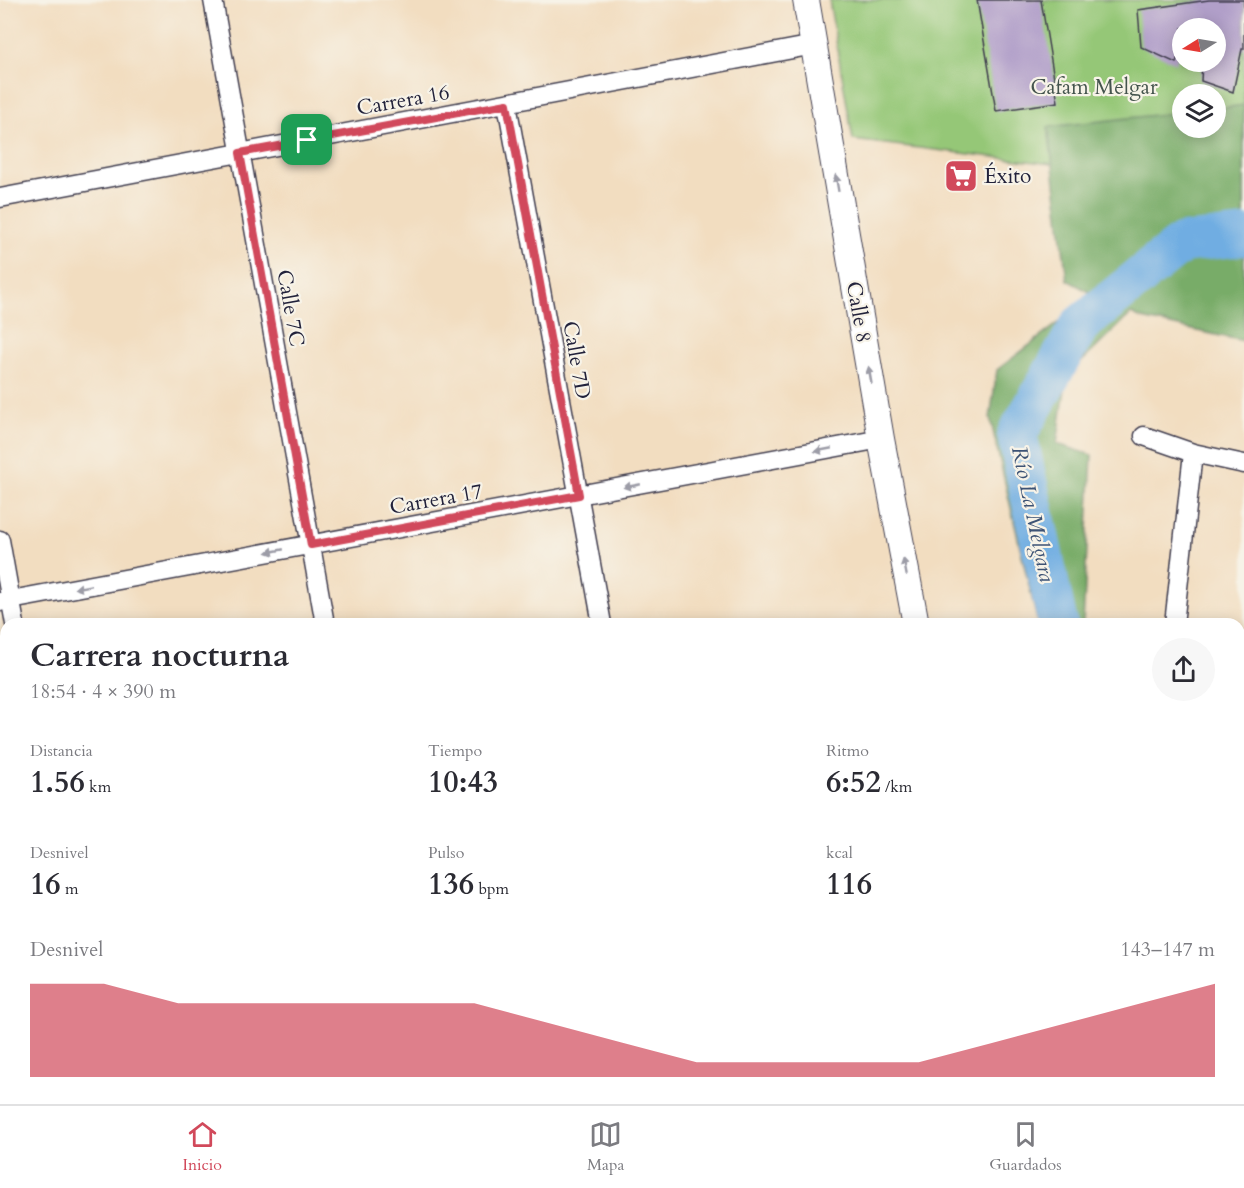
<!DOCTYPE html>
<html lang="es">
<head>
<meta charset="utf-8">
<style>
  body { margin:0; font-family:Cardo,serif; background:#f7f7f7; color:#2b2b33; height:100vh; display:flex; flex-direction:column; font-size:22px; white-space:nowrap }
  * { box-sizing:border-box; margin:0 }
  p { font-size:20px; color:#7c7c81 }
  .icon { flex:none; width:33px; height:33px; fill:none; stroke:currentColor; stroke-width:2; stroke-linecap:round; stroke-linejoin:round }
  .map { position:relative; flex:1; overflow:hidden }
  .sheet { position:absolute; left:0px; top:618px; width:1245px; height:486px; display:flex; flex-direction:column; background:#fff; border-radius:18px 18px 0 0; box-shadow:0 3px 15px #0003 }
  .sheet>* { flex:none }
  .needle { width:39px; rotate:259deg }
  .fabs { position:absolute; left:1172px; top:18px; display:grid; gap:12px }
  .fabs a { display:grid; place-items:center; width:54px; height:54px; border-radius:50%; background:#fff; box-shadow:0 3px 15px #0003; font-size:30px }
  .pin { position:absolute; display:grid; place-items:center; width:51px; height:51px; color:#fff; margin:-26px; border-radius:12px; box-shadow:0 3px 9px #0006 }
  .round { display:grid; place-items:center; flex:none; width:63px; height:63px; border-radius:32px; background:#f7f7f7 }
  .headline { display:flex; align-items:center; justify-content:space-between; height:102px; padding:0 30px }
  h1 { font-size:33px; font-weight:700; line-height:45px }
  .metrics { display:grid; grid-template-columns:repeat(3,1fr); gap:9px; height:102px; padding:6px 30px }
  .metrics div { display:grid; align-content:center }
  .metrics b { font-size:30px; font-weight:700 }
  .metrics small { font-size:16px; font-weight:400 }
  .metrics p { font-size:16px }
  .chart { height:168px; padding:12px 30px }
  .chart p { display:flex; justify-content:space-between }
  .chart svg { width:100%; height:108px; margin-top:6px; fill:#d1495b; opacity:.7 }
  .tab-bar { display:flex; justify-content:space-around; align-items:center; height:84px; border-top:2px solid #e1e1e2; background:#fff; font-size:16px; color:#7c7c81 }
  .tab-bar a { display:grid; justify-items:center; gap:3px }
  .tab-bar .active { color:#d1495b }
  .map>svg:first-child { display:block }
  .green { fill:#95c777; stroke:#5c7459; stroke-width:1.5; fill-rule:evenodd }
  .forest { fill:#78ac68; stroke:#4d6752; stroke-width:1.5 }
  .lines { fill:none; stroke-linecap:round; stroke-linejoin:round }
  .river { stroke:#70ade2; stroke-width:40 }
  .building { fill:#b19fc9 }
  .street-casing { stroke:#413e4f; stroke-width:21 }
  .secondary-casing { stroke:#413e4f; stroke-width:28 }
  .street { stroke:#fff; stroke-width:18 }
  .secondary { stroke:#fff; stroke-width:26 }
  .oneway { fill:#9c9ca7 }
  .route-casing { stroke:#fff; stroke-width:12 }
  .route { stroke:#d1495b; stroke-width:8 }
  .labels { text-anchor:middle; stroke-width:4.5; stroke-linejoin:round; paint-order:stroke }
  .park-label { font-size:21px; fill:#44544d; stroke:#f7f3e8 }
  .street-label { font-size:21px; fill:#22223b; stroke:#f7f3e8 }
  .poi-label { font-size:21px; fill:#22223b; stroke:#f7f3e8; text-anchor:start }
  .water-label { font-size:22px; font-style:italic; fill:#3d5375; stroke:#f7f3e8 }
</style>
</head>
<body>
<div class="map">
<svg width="1244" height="1104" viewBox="0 0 1244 1104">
  <rect width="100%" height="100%" fill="#f7f3e8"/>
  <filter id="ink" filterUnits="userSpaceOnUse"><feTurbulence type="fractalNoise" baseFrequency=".0167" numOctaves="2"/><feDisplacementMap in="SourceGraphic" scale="12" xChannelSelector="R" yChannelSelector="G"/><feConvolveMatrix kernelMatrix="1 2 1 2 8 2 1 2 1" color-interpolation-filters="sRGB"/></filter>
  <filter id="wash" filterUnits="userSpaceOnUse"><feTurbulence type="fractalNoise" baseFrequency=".008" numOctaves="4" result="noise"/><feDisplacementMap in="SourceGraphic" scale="24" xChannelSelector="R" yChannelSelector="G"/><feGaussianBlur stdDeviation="1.35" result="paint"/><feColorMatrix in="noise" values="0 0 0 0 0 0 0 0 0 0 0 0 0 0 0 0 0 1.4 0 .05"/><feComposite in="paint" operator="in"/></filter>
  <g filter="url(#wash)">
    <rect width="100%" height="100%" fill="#f2ddc0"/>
    <!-- green -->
    <path class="green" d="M829,0H1244V223L1175,225L1052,164L853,140ZM1182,28H1215V62H1182ZM1182,94H1215V128H1182Z"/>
    <!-- forest -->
    <path class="forest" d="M1244,105V341L1142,319L1131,314L1067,376L1057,444L1092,455L1083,624H1038L990,418L997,370L1095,295L1067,280L1048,127L1182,112V128H1215V109Z
      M1239,747H1244V836L1241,852Z"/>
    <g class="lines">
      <!-- river -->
      <path class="river" d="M1058,624L1017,434L1080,325L1182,243L1244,236
        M1239,765H1244"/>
    </g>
    <g id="blocks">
      <!-- building -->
      <path class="building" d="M977,0H1041L1058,102L996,111Z
        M1209,0H1244V49H1242L1233,92L1201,81L1202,62H1215V28H1182V43L1176,63L1141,47L1138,10Z
        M6,812V847L0,851V816Z"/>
    </g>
  </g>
  <g filter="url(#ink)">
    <use href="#blocks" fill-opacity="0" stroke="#413e4f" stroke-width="1.5"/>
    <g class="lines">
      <defs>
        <path id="street" d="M213,0L325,624
          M507,104L602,624
          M0,198L814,45
          M1144,436L1193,453L1244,464
          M0,540L15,624
          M0,602L881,439
          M1174,624L1193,453
          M1239,871L1244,874
          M0,1001H6
          M410,1098L411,1104
          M689,1098L690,1104
          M1146,1098L1157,1104"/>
        <path id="secondary" d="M806,0L881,439L916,624
          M0,916L6,924
          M0,961L6,969
          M109,1098L114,1104
          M155,1098L160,1104
          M1008,1098L1009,1104"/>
      </defs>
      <!-- street casing -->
      <use href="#street" class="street-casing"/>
      <!-- secondary casing -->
      <use href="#secondary" class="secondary-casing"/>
      <!-- street -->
      <use href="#street" class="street"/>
      <!-- secondary -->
      <use href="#secondary" class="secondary"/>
    </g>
    <!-- one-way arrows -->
    <defs><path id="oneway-solid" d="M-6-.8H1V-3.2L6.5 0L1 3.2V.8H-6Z" transform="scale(1.5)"/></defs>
    <g class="oneway">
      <use href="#oneway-solid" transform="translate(837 183) rotate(-100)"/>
      <use href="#oneway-solid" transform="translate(870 375) rotate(-100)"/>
      <use href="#oneway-solid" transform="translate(823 450) rotate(169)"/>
      <use href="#oneway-solid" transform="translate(632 486) rotate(169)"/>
      <use href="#oneway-solid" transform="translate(275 551) rotate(169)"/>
      <use href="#oneway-solid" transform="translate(905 567) rotate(-101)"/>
      <use href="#oneway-solid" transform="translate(83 587) rotate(169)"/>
    </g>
  </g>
  <g class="lines" filter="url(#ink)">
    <defs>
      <path id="route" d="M507,104L579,495L311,545L240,153Z"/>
    </defs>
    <!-- route casing -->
    <use href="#route" class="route-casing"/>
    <!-- route -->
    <use href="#route" class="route"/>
  </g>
  <!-- icons -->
  <defs>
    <symbol id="supermarket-square" viewBox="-11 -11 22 22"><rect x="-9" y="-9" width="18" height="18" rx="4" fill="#d1495b" stroke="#f7f3e8"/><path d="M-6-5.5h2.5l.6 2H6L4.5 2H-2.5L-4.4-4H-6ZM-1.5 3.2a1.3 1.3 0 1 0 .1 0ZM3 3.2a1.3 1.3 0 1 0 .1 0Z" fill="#fff"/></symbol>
  </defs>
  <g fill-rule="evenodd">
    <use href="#supermarket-square" x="942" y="157" width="38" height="38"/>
  </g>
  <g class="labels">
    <!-- park labels -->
    <g class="park-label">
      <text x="1094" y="94">Cafam Melgar</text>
    </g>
    <!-- street labels -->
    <g class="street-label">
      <text transform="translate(403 100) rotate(-10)" y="7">Carrera 16</text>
      <text transform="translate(291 308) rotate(80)" y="7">Calle 7C</text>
      <text transform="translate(859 312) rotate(80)" y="7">Calle 8</text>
      <text transform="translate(577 360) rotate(80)" y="7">Calle 7D</text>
      <text transform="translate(436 499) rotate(-10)" y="7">Carrera 17</text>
    </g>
    <!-- poi labels -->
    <g class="poi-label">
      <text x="984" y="183">Éxito</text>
    </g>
    <!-- water labels -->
    <g class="water-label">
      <text transform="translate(1034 514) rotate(78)" y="8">Río La Melgara</text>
    </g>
  </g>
</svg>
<div class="fabs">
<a><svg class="needle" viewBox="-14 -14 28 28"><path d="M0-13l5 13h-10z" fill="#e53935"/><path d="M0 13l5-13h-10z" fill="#7c7c81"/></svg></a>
<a><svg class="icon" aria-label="layers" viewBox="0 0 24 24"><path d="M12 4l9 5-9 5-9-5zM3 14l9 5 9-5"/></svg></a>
</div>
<div class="pin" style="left:307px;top:140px;background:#1e9e55"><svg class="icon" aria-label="arrive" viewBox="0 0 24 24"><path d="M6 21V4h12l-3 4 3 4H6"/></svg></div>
<section class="sheet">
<div class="headline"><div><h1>Carrera nocturna</h1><p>18:54 · 4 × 390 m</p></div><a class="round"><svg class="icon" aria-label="share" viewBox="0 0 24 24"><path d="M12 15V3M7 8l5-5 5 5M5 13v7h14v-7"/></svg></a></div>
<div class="metrics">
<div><p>Distancia</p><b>1.56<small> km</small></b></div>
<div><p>Tiempo</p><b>10:43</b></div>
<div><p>Ritmo</p><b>6:52<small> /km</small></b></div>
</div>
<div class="metrics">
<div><p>Desnivel</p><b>16<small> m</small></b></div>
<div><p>Pulso</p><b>136<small> bpm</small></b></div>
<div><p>kcal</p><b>116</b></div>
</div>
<div class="chart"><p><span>Desnivel</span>143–147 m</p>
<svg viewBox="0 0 160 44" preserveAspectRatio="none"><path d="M0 44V6L10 6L20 14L30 14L40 14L50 14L60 14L70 22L80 30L90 38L100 38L110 38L120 38L130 30L140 22L150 14L160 6V44z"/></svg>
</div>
</section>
</div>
<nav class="tab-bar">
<a class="active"><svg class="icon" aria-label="home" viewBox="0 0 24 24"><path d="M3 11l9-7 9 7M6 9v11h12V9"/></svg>Inicio</a>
<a><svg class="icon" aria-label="map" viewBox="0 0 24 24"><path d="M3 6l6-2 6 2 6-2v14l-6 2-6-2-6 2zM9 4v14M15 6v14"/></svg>Mapa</a>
<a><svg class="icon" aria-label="saved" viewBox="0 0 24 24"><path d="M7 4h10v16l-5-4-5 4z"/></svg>Guardados</a>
</nav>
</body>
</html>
